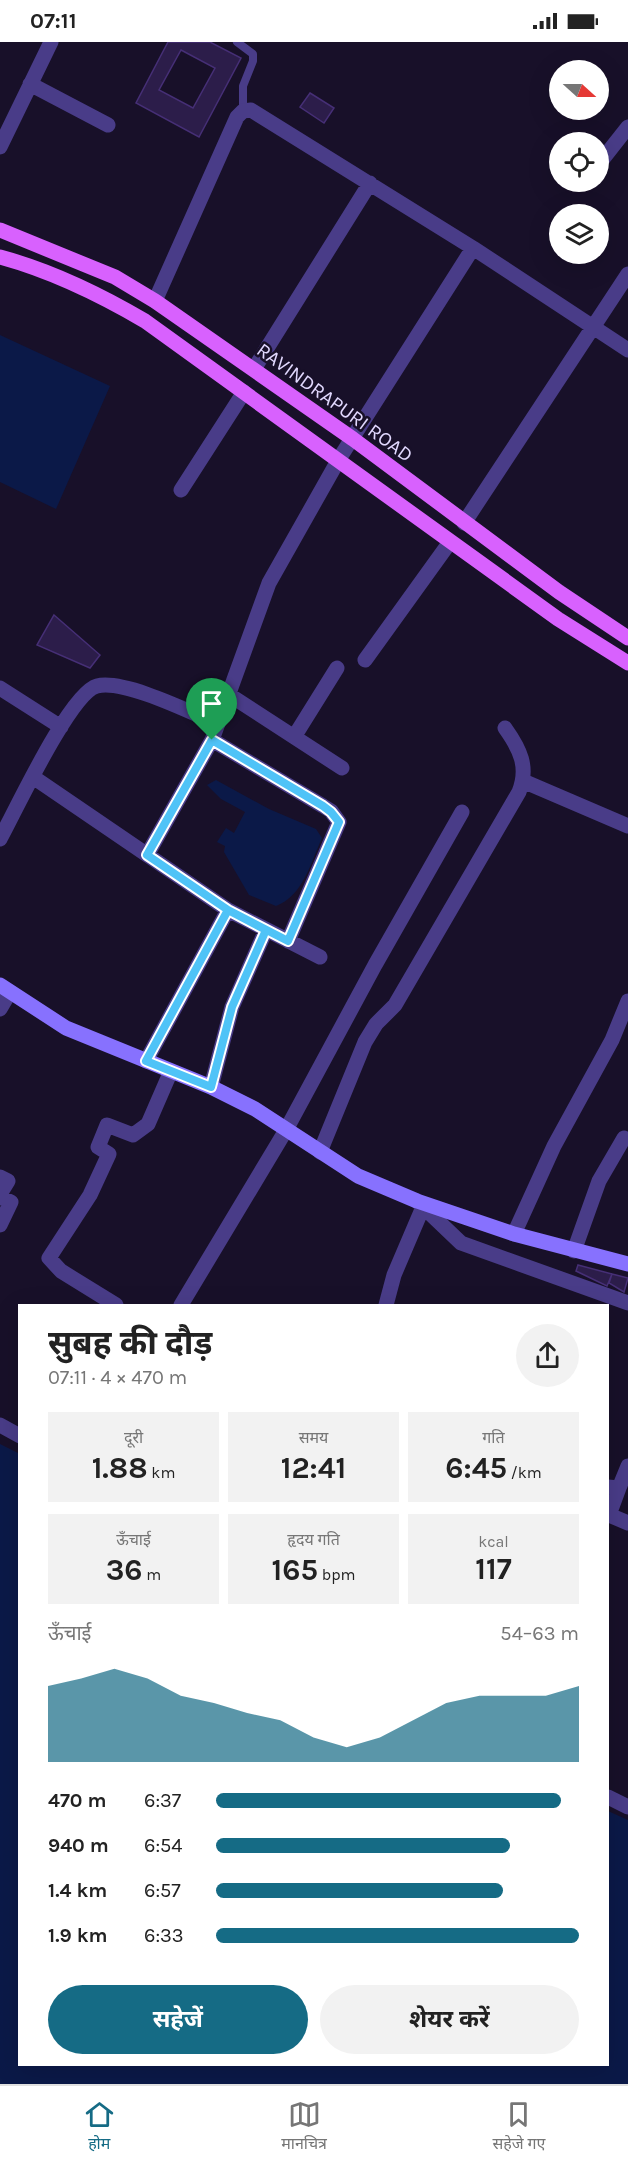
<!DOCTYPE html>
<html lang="hi">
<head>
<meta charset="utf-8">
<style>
  body { margin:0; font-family:Karla,"Noto Sans Devanagari",sans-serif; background:#f2f2f2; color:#222; height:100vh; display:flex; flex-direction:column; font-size:22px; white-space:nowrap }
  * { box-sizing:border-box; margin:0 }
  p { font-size:20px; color:#767676 }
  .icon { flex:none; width:33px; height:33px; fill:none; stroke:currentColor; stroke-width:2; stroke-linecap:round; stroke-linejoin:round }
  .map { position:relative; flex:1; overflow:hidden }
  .details { position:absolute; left:18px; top:1262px; width:591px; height:762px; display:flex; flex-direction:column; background:#fff; border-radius:0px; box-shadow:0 6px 24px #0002 }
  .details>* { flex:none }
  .needle { width:39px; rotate:111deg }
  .tools { position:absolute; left:549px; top:18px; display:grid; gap:12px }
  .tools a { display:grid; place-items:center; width:60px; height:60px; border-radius:50%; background:#fff; box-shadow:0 6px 24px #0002; font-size:30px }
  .pin { position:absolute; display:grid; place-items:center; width:51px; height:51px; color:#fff; margin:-62px -26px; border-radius:50% 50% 50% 0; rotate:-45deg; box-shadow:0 0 6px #0007 }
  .pin .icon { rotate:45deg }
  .round { display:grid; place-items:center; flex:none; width:63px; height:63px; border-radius:32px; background:#f2f2f2 }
  .summary { display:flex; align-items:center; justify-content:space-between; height:102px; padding:0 30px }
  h1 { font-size:33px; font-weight:700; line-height:45px }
  .figures { display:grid; grid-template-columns:repeat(3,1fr); gap:9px; height:102px; padding:6px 30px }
  .figures div { display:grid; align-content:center; border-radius:0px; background:#f2f2f2; text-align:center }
  .figures b { font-size:30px; font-weight:700 }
  .figures small { font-size:16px; font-weight:400 }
  .figures p { font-size:16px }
  .chart { height:168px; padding:12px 30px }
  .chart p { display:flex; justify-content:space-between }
  .chart svg { width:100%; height:108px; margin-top:6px; fill:#156b85; opacity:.7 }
  .primary-button { display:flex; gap:12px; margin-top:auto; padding:12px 30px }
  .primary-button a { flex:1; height:69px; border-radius:36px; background:#156b85; color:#fff; font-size:24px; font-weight:700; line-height:69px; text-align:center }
  .primary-button a+a { background:#f2f2f2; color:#222 }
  ul { padding:0 30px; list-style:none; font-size:20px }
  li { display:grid; grid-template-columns:96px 72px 1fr; align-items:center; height:45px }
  li i { height:15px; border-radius:8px; background:#156b85 }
  .status { display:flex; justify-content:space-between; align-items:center; height:42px; padding:0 30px; background:#fff; direction:ltr }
  .status svg { height:16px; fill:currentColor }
  .tabs { display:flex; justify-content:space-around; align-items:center; height:84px; border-top:2px solid #e0e0e0; background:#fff; font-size:16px; color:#767676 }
  .tabs a { display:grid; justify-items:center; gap:3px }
  .tabs .selected { color:#156b85 }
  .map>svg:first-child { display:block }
  .water { fill:#0b1948 }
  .building { fill:#2c1d4a; stroke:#462f76; stroke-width:1.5; fill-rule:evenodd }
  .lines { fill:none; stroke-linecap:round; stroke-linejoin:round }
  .lane { stroke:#493c88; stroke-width:8 }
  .street { stroke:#493c88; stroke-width:15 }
  .secondary { stroke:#8771fe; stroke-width:15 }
  .primary { stroke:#d861fe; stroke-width:15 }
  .route-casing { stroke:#fff; stroke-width:12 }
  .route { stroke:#4fc3f7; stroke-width:8 }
  .labels { text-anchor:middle; stroke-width:5; stroke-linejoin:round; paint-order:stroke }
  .street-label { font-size:20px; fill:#e2d9ff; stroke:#181029 }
</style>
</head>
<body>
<div class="status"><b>07:11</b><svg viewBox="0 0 49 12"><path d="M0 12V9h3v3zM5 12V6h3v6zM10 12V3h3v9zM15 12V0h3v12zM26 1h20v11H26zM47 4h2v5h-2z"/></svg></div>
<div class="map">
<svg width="628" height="2042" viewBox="0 0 628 2042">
  <rect width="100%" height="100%" fill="#181029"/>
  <!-- water -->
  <path class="water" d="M0,293L110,344L56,467L0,440Z
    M216,738L269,767L316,787L322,796C311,820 303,854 276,864L249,853L224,810L225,804L217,800L226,786L234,791L245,770L221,757L207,743Z
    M0,1402L20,1412V2022H608V1769L628,1778V2042H0Z"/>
  <!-- building -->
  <path class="building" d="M168,0H210L241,16L199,95L136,61ZM181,8L215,26L193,66L159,48Z
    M310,51L334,66L324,81L300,65Z
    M54,573L100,613L90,626L37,603Z
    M578,1223L612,1232L607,1244L576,1229Z
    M612,1232L628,1236L624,1250L609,1241Z"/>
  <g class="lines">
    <!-- lane -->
    <path class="lane" d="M237,0L253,12V19L243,44V69"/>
    <!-- street -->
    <path class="street" d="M30,42L108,83
      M0,105L51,0
      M598,123L628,85
      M155,259L237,75L243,69L251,68L473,206L628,308
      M254,327L370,141
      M181,448L244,350
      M464,481L628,232
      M365,618L450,500
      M0,646L61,685
      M228,652L342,726
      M294,695L337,626
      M212,698L323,764L331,769L339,780L288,899
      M33,735L228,868L320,915
      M523,739L628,784
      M0,797C15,770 70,651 97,644C124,637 192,671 218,682
      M147,813L212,698L269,541L339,417L473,206
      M0,967L10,950
      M146,1019L228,868
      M211,1045L232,965L266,888
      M320,1110L365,1000L376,982L395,963L519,750C529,725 520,707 505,686
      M0,1135L8,1139L0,1152
      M0,1155L11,1160L0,1183
      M417,1159L461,1201L628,1261
      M514,1192L554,1104L612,998L628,959
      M574,1209L599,1139L624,1096
      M116,1263L61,1229L49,1216L90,1153L109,1112L98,1105L107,1083L133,1093L148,1082L171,1029
      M181,1263L286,1088L375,923L462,770
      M386,1263L394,1233L423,1165
      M0,1383L20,1394
      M608,1445L619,1446L628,1424
      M619,1446L609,1473L628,1481
      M608,1755L628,1765"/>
    <!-- secondary -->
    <path class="secondary" d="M0,943L66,986L211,1045L255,1067L358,1134L417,1159L514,1192L628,1222"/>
    <!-- primary -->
    <path class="primary" d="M0,188L115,235L155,259L353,397L559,550L628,596
      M0,215C52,229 99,252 145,279L558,577L628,621"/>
  </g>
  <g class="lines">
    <defs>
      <path id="route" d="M212,698L147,813L228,868L266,888L232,965L211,1045L146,1019L228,868L288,899L339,780L331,770L323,764L212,698"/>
    </defs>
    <!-- route casing -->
    <use href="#route" class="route-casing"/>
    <!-- route -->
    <use href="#route" class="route"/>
  </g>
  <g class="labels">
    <!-- street labels -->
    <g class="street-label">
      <text transform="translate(335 360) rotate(36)" y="7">RAVINDRAPURI ROAD</text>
    </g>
  </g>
</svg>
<div class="tools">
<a><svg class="needle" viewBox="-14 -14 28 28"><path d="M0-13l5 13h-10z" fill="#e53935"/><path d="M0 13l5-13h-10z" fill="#767676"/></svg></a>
<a><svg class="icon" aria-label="locate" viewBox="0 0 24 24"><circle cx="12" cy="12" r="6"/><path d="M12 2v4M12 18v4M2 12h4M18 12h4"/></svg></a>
<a><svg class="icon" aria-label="layers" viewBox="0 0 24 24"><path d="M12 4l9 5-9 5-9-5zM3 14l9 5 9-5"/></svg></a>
</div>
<div class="pin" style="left:212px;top:698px;background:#1e9e55"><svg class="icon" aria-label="arrive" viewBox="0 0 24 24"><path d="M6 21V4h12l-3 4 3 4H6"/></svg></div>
<section class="details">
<div class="summary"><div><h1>सुबह की दौड़</h1><p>07:11 · 4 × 470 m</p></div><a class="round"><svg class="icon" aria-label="share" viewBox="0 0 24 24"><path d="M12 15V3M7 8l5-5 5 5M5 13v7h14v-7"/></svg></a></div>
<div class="figures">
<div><p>दूरी</p><b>1.88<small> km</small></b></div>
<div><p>समय</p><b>12:41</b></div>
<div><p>गति</p><b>6:45<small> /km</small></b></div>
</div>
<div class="figures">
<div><p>ऊँचाई</p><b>36<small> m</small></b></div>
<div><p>हृदय गति</p><b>165<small> bpm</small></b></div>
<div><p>kcal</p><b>117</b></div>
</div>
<div class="chart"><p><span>ऊँचाई</span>54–63 m</p>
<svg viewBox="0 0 160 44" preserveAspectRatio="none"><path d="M0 44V13L10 10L20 6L30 10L40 17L50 20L60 24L70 27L80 34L90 38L100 34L110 27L120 20L130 17L140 17L150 17L160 13V44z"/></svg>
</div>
<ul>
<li><b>470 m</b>6:37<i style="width:95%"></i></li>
<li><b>940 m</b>6:54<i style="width:81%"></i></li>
<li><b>1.4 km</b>6:57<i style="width:79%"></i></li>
<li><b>1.9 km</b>6:33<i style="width:100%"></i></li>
</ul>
<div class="primary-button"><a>सहेजें</a><a>शेयर करें</a></div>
</section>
</div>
<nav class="tabs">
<a class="selected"><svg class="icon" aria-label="home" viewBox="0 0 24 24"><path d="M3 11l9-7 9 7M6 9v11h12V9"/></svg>होम</a>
<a><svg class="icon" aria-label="map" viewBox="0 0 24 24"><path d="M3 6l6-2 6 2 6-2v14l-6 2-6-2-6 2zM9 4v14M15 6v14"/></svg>मानचित्र</a>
<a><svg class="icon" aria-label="saved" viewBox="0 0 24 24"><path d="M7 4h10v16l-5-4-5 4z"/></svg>सहेजे गए</a>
</nav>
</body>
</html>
